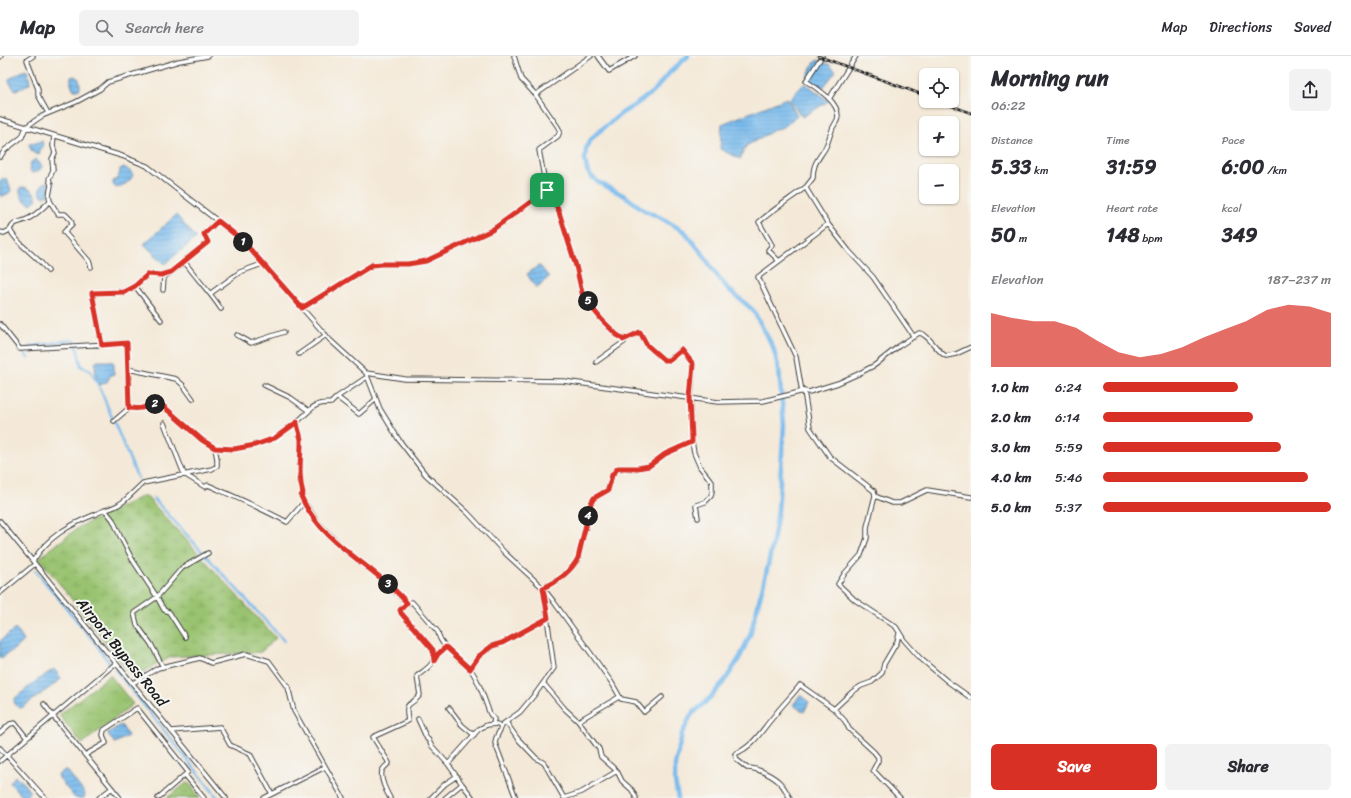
<!DOCTYPE html>
<html lang="en">
<head>
<meta charset="utf-8">
<style>
  body { margin:0; font-family:Sriracha,sans-serif; background:#f2f2f3; color:#2b2b33; height:100vh; display:flex; flex-direction:column; font-size:15px; white-space:nowrap }
  * { box-sizing:border-box; margin:0 }
  p { font-size:13px; color:#7c7c81 }
  .icon { flex:none; width:22px; height:22px; fill:none; stroke:currentColor; stroke-width:2; stroke-linecap:round; stroke-linejoin:round }
  .map { position:relative; flex:1; overflow:hidden }
  .side { display:flex; flex-direction:column; background:#fff; width:380px }
  .side>* { flex:none }
  .fabs { position:absolute; left:919px; top:12px; display:grid; gap:8px }
  .fabs a { display:grid; place-items:center; width:40px; height:40px; border-radius:6px; background:#fff; box-shadow:0 1px 3px #0004; font-size:20px }
  .pin { position:absolute; display:grid; place-items:center; width:34px; height:34px; color:#fff; margin:-17px; border-radius:8px; box-shadow:0 2px 6px #0006 }
  .km { position:absolute; width:20px; height:20px; margin:-10px; border-radius:50%; background:#222; color:#fff; font-size:11px; line-height:20px; text-align:center }
  .round { display:grid; place-items:center; flex:none; width:42px; height:42px; border-radius:6px; background:#f2f2f3 }
  .head { display:flex; align-items:center; justify-content:space-between; height:68px; padding:0 20px }
  h1 { font-size:22px; font-weight:700; line-height:30px }
  .metrics { display:grid; grid-template-columns:repeat(3,1fr); gap:6px; height:68px; padding:4px 20px }
  .metrics div { display:grid; align-content:center }
  .metrics b { font-size:20px; font-weight:700 }
  .metrics small { font-size:11px; font-weight:400 }
  .metrics p { font-size:11px }
  .chart { height:112px; padding:8px 20px }
  .chart p { display:flex; justify-content:space-between }
  .chart svg { width:100%; height:72px; margin-top:4px; fill:#d93025; opacity:.7 }
  .button { display:flex; gap:8px; margin-top:auto; padding:8px 20px }
  .button a { flex:1; height:46px; border-radius:6px; background:#d93025; color:#fff; font-size:16px; font-weight:700; line-height:46px; text-align:center }
  .button a+a { background:#f2f2f3; color:#2b2b33 }
  ul { padding:0 20px; list-style:none; font-size:13px }
  li { display:grid; grid-template-columns:64px 48px 1fr; align-items:center; height:30px }
  li i { height:10px; border-radius:5px; background:#d93025 }
  header { display:flex; align-items:center; gap:24px; box-sizing:border-box; height:56px; padding:0 20px; background:#fff; border-bottom:1px solid #e1e1e2 }
  header strong { font-size:19px }
  nav { display:flex; gap:22px; margin-inline-start:auto; font-size:14px }
  .search { width:280px; height:36px; background:#f2f2f3; display:flex; align-items:center; gap:10px; box-sizing:border-box; padding:0 14px; border-radius:6px; color:#7c7c81; font-size:15px }
  main { display:flex; flex:1; min-height:0 }
  .map>svg:first-child { display:block }
  .wetland { fill:url(#wetland-marsh); stroke:#5a7046 }
  .park { fill:url(#park-tufts); stroke:#5a7046 }
  .water { fill:url(#water-rules); stroke:#4a6b84 }
  .lines { fill:none; stroke-linecap:round; stroke-linejoin:round }
  .canal { stroke:#77baed; stroke-width:2.5 }
  .river { stroke:#77baed; stroke-width:4.5 }
  .minor-casing { stroke:#3c3b38; stroke-width:5.5 }
  .minor { stroke:#fff; stroke-width:3.5 }
  .rail-casing { stroke:#1c1c1c; stroke-width:2.5 }
  .rail { stroke:#f6f6f2; stroke-width:1; stroke-dasharray:3; stroke-linecap:butt }
  .route-casing { stroke:#fff; stroke-width:8 }
  .route { stroke:#d93025; stroke-width:5 }
  .labels { text-anchor:middle; stroke-width:4; stroke-linejoin:round; paint-order:stroke }
  .street-label { font-size:15px; fill:#1c1c1c; stroke:#f6f6f2 }
</style>
</head>
<body>
<header>
<strong>Map</strong>
<div class="search"><svg class="icon" aria-label="search" viewBox="0 0 24 24"><circle cx="10" cy="10" r="6"/><path d="M15 15l6 6"/></svg>Search here</div>
<nav><a>Map</a><a>Directions</a><a>Saved</a></nav>
</header>
<main>
<div class="map">
<svg width="971" height="742" viewBox="0 0 971 742">
  <defs>
    <pattern id="wetland-marsh" width="20" height="14" patternUnits="userSpaceOnUse"><rect width="20" height="14" fill="#99c370"/><path d="M1 5h8M5 5V1M11 12h8M15 12V8" fill="none" stroke="#83a760"/></pattern>
    <pattern id="park-tufts" width="24" height="20" patternUnits="userSpaceOnUse"><rect width="24" height="20" fill="#99c370"/><path d="M3 7l-1-3M5 7V3M7 7l1-3M15 17l-1-3M17 17v-4M19 17l1-3" fill="none" stroke="#83a760"/></pattern>
    <pattern id="water-rules" width="6" height="5" patternUnits="userSpaceOnUse"><rect width="6" height="5" fill="#77baed"/><path d="M0 2.5h6" fill="none" stroke="#669fcb"/></pattern>
  </defs>
  <rect width="100%" height="100%" fill="#f6f6f2"/>
  <filter id="ink" filterUnits="userSpaceOnUse"><feTurbulence type="fractalNoise" baseFrequency=".025" numOctaves="2"/><feDisplacementMap in="SourceGraphic" scale="8" xChannelSelector="R" yChannelSelector="G"/><feConvolveMatrix kernelMatrix="1 2 1 2 8 2 1 2 1" color-interpolation-filters="sRGB"/></filter>
  <filter id="wash" filterUnits="userSpaceOnUse"><feTurbulence type="fractalNoise" baseFrequency=".012" numOctaves="4" result="noise"/><feDisplacementMap in="SourceGraphic" scale="16" xChannelSelector="R" yChannelSelector="G"/><feGaussianBlur stdDeviation="0.9" result="paint"/><feColorMatrix in="noise" values="0 0 0 0 0 0 0 0 0 0 0 0 0 0 0 0 0 1.4 0 .05"/><feComposite in="paint" operator="in"/></filter>
  <g filter="url(#wash)">
    <rect width="100%" height="100%" fill="#f4e9d8"/>
    <!-- wetland -->
    <path class="wetland" d="M145,439L276,582L261,596L171,601L133,621L39,502L79,471Z"/>
    <!-- park -->
    <path class="park" d="M110,619L133,648L82,688L59,659Z
      M188,726L200,742H167Z"/>
    <!-- water -->
    <path class="water" d="M817,4L830,9L836,15L822,33L807,23L811,11Z
      M26,14L28,17L30,28C24,29 21,34 15,34L9,26V23L21,16Z
      M74,20C80,21 80,27 80,33L77,34H74L71,28V21Z
      M805,27L829,45L802,61L789,43Z
      M787,42L797,59L784,71L776,73L746,90L740,103L720,93L722,68Z
      M41,85H42L43,90L39,94L40,97L38,99L32,96L29,88L36,87Z
      M36,103L42,110C41,114 37,116 32,117L30,115L31,106Z
      M124,111L130,115L133,119C130,126 123,130 116,132L113,129V125C119,122 119,120 120,113Z
      M7,123L11,134L9,137L1,141L0,139V124Z
      M47,126L49,127V139L43,141L40,137L39,135L43,127Z
      M23,131C31,132 34,136 37,143L31,148C24,146 19,139 20,132Z
      M176,159L196,182L165,208L144,188Z
      M538,210H540L549,221L536,232L527,218Z
      M97,305H112L114,307V318L110,320L107,326L100,329L96,323L95,307Z
      M15,573L19,577L24,585L20,589L0,603V585Z
      M54,613L61,622L59,625L23,651L19,652C15,649 14,647 14,643L36,625Z
      M800,639L809,646L804,656L793,649Z
      M120,669L122,670L128,680L115,687L109,681L108,677Z
      M66,713L85,738L84,742H75L60,724L58,719Z
      M15,720L22,725L30,736L25,741L22,740L10,727Z"/>
    <g class="lines">
      <!-- canal -->
      <path class="canal" d="M29,291L71,284L76,286L81,310L90,314L98,328L138,423
        M21,293L28,302
        M153,442L284,585
        M35,514L95,587L110,608
        M115,613L218,742"/>
      <!-- river -->
      <path class="river" d="M678,742L675,726V709L682,678L691,659L709,643L726,623L740,601L750,579L766,518L773,486L778,454L784,369L779,314L773,291L753,254L728,233L713,214L703,198L685,176L661,162L644,154L625,140L598,126L591,120L587,114L585,104L586,93L589,86L596,78L622,57L638,47L654,35L670,16L688,0"/>
    </g>
  </g>
  <g filter="url(#ink)">
    <g class="lines">
      <defs>
        <path id="minor" d="M33,0L27,4L38,33V39L48,57
          M514,0L521,23L535,38L538,37L591,0
          M598,0L609,15L635,0
          M822,0L806,25C816,32 838,45 838,60C838,66 833,69 832,74C829,81 828,88 824,94C817,105 813,108 813,122L806,131L807,134L828,168L849,195L873,221L914,281
          M0,1L1,0
          M829,43L856,0
          M0,63L122,100L147,110L242,184L330,284L366,317L405,323L563,325L718,346L763,345L804,335L809,336L838,327L858,318L875,309L899,290L919,277C928,277 937,296 946,300L956,298L971,291
          M0,101L5,94L22,81L26,71L36,64L42,60L76,46L100,33L108,26L179,5L208,0
          M547,134L558,153L576,210L583,241L602,264L617,279L623,282L624,286L596,306
          M50,145L58,158H65L71,164L72,168L64,176L89,205L91,211
          M218,165L204,178L208,186L184,205C196,222 210,236 221,253
          M0,176L4,177L10,174
          M779,205L768,194L772,189L759,166C774,153 790,143 806,131
          M48,215C37,199 19,191 10,174C13,166 18,167 25,164C32,162 45,150 50,145L49,140L51,129L49,123L53,114L52,103L55,97L53,90L54,80
          M135,230L161,264
          M163,234L164,221L185,206
          M211,237L240,216L262,208
          M302,252L372,209L382,208H408L426,205L492,174L547,134L550,130L544,121L539,94L558,80L560,75L558,71L535,38
          M0,268L20,293L127,287L129,352
          M237,279L251,287L284,276
          M623,284L640,276L647,289L664,304L670,303L682,294L693,308L691,342L692,377V386L665,398L649,410L638,412H618L612,419L608,434L594,442L591,447L578,503C571,516 556,526 543,532L554,546L612,627L621,643L636,646L644,656L662,641
          M102,289L92,237L124,236L135,230L148,218L161,219L171,216
          M299,298L326,279
          M128,313L176,323L183,329L193,343
          M366,317L380,353L399,384L419,410L426,419L467,456L505,497L543,532L554,612L536,637L520,656L503,668L496,682L495,687L516,742
          M264,329L291,342L309,355C315,348 321,347 331,347L337,341L359,358L376,343
          M804,335L810,372L821,388L830,401L874,435L875,440L867,471V482L861,499L845,517L838,528L855,544L896,571L904,584L920,602L947,625L971,642
          M802,336L796,301L758,221L828,168
          M337,341L367,321
          M164,367L184,418L205,431L208,429C235,441 261,452 287,466L304,446L319,468L344,493L377,519L407,547L400,554L401,557L433,594C438,607 426,613 417,620L420,639C411,652 404,642 408,665L373,681L389,707C386,710 383,712 382,715C380,723 386,735 390,742
          M692,386L694,397L700,411L712,426V435L711,440L705,446L696,449L698,462
          M215,392L234,393L255,389L275,382L297,366
          M875,440L892,447H900L927,434L971,441
          M304,446L301,440L303,437C298,419 301,403 301,385C301,379 297,372 297,366L309,355
          M105,454L113,464L120,480L132,503L157,541L134,557L137,569L151,588L163,611
          M0,465L226,742
          M33,505C47,481 71,468 96,458C103,454 111,453 118,449L124,445L143,427L212,413L217,410V403L215,392L202,384L163,350L153,347C145,353 138,353 129,352L114,365
          M0,537L35,508
          M407,547L412,546L438,576C439,589 460,604 470,613C479,623 485,646 490,658L494,663L493,668
          M185,581L169,556L164,554L157,541L182,512L208,497
          M434,604L438,598L446,591
          M116,607L53,660L120,742
          M470,613L479,600L492,590L502,587L548,562
          M133,627L158,612L200,602L211,607L246,598L269,605L288,631L294,655L343,742
          M543,627L565,653L578,665L599,693L601,701L617,715L622,725L632,734L636,742
          M449,652L462,669L474,679
          M834,653L852,636L861,630L872,626L882,617L884,608L897,586L899,578
          M418,663L427,683H428L431,689L448,708
          M578,665L619,641
          M506,666L517,682L536,702L544,707L564,742
          M171,675L220,671L230,689L250,698L272,738
          M0,677L10,668L15,667L27,682
          M0,692L45,742
          M85,699L106,687L103,679L104,674L137,652L188,716L158,742
          M0,705L53,660L44,648
          M185,719L204,742
          M462,728L448,708L479,673L487,669L497,668L501,671
          M99,742L112,732
          M264,742L325,711
          M431,742L445,728L457,720
          M445,742L462,728L473,742
          M564,742L582,736L617,715
          M790,742C787,738 785,732 781,728C774,720 758,712 747,712L737,704L735,698C754,690 761,675 774,660C782,649 792,640 800,629L834,653L845,665L849,673L874,696L878,701V705L873,714L900,742"/>
      </defs>
      <!-- minor casing -->
      <use href="#minor" class="minor-casing"/>
      <!-- minor -->
      <use href="#minor" class="minor"/>
      <defs>
        <path id="rail" d="M818,0L926,40
          M939,45L971,57"/>
      </defs>
      <!-- rail casing -->
      <use href="#rail" class="rail-casing"/>
      <!-- rail -->
      <use href="#rail" class="rail"/>
    </g>
  </g>
  <g class="lines" filter="url(#ink)">
    <defs>
      <path id="route" d="M547,134L558,153L576,210L583,241L602,264L617,279L622,282L623,284L640,276L647,289L664,304H670L682,294L693,308L690,342L692,382V386L665,398L649,410L638,412H618L612,419L608,434L594,442L591,447L578,502C571,516 556,526 543,532L548,562L502,587L492,590L479,600L470,613L446,591L438,598L434,605L433,594L401,557L400,554L407,547C375,509 321,488 301,440L303,437C298,420 301,403 301,385C301,379 297,372 297,366L275,382L255,389L234,393L215,392L202,384L163,350L153,347C145,353 138,353 129,352L127,287L102,289L92,237L124,236L135,230L148,218L161,219L171,216L208,186L204,178L218,165L242,184L302,252L372,209L382,208H408L426,205L492,174Z"/>
    </defs>
    <!-- route casing -->
    <use href="#route" class="route-casing"/>
    <!-- route -->
    <use href="#route" class="route"/>
  </g>
  <g class="labels">
    <!-- street labels -->
    <g class="street-label">
      <text transform="translate(122 596) rotate(51)" y="5">Airport Bypass Road</text>
    </g>
  </g>
</svg>
<div class="fabs">
<a><svg class="icon" aria-label="locate" viewBox="0 0 24 24"><circle cx="12" cy="12" r="6"/><path d="M12 2v4M12 18v4M2 12h4M18 12h4"/></svg></a>
<a>+</a>
<a>−</a>
</div>
<div class="pin" style="left:547px;top:134px;background:#1e9e55"><svg class="icon" aria-label="arrive" viewBox="0 0 24 24"><path d="M6 21V4h12l-3 4 3 4H6"/></svg></div>
<b class="km" style="left:243px;top:186px">1</b>
<b class="km" style="left:155px;top:348px">2</b>
<b class="km" style="left:388px;top:528px">3</b>
<b class="km" style="left:588px;top:460px">4</b>
<b class="km" style="left:588px;top:245px">5</b>
</div>
<section class="side">
<div class="head"><div><h1>Morning run</h1><p>06:22</p></div><a class="round"><svg class="icon" aria-label="share" viewBox="0 0 24 24"><path d="M12 15V3M7 8l5-5 5 5M5 13v7h14v-7"/></svg></a></div>
<div class="metrics">
<div><p>Distance</p><b>5.33<small> km</small></b></div>
<div><p>Time</p><b>31:59</b></div>
<div><p>Pace</p><b>6:00<small> /km</small></b></div>
</div>
<div class="metrics">
<div><p>Elevation</p><b>50<small> m</small></b></div>
<div><p>Heart rate</p><b>148<small> bpm</small></b></div>
<div><p>kcal</p><b>349</b></div>
</div>
<div class="chart"><p><span>Elevation</span>187–237 m</p>
<svg viewBox="0 0 160 44" preserveAspectRatio="none"><path d="M0 44V11L10 14L20 16L30 16L40 20L50 28L60 35L70 38L80 36L90 32L100 26L110 21L120 16L130 9L140 6L150 7L160 11V44z"/></svg>
</div>
<ul>
<li><b>1.0 km</b>6:24<i style="width:59%"></i></li>
<li><b>2.0 km</b>6:14<i style="width:66%"></i></li>
<li><b>3.0 km</b>5:59<i style="width:78%"></i></li>
<li><b>4.0 km</b>5:46<i style="width:90%"></i></li>
<li><b>5.0 km</b>5:37<i style="width:100%"></i></li>
</ul>
<div class="button"><a>Save</a><a>Share</a></div>
</section>
</main>
</body>
</html>
